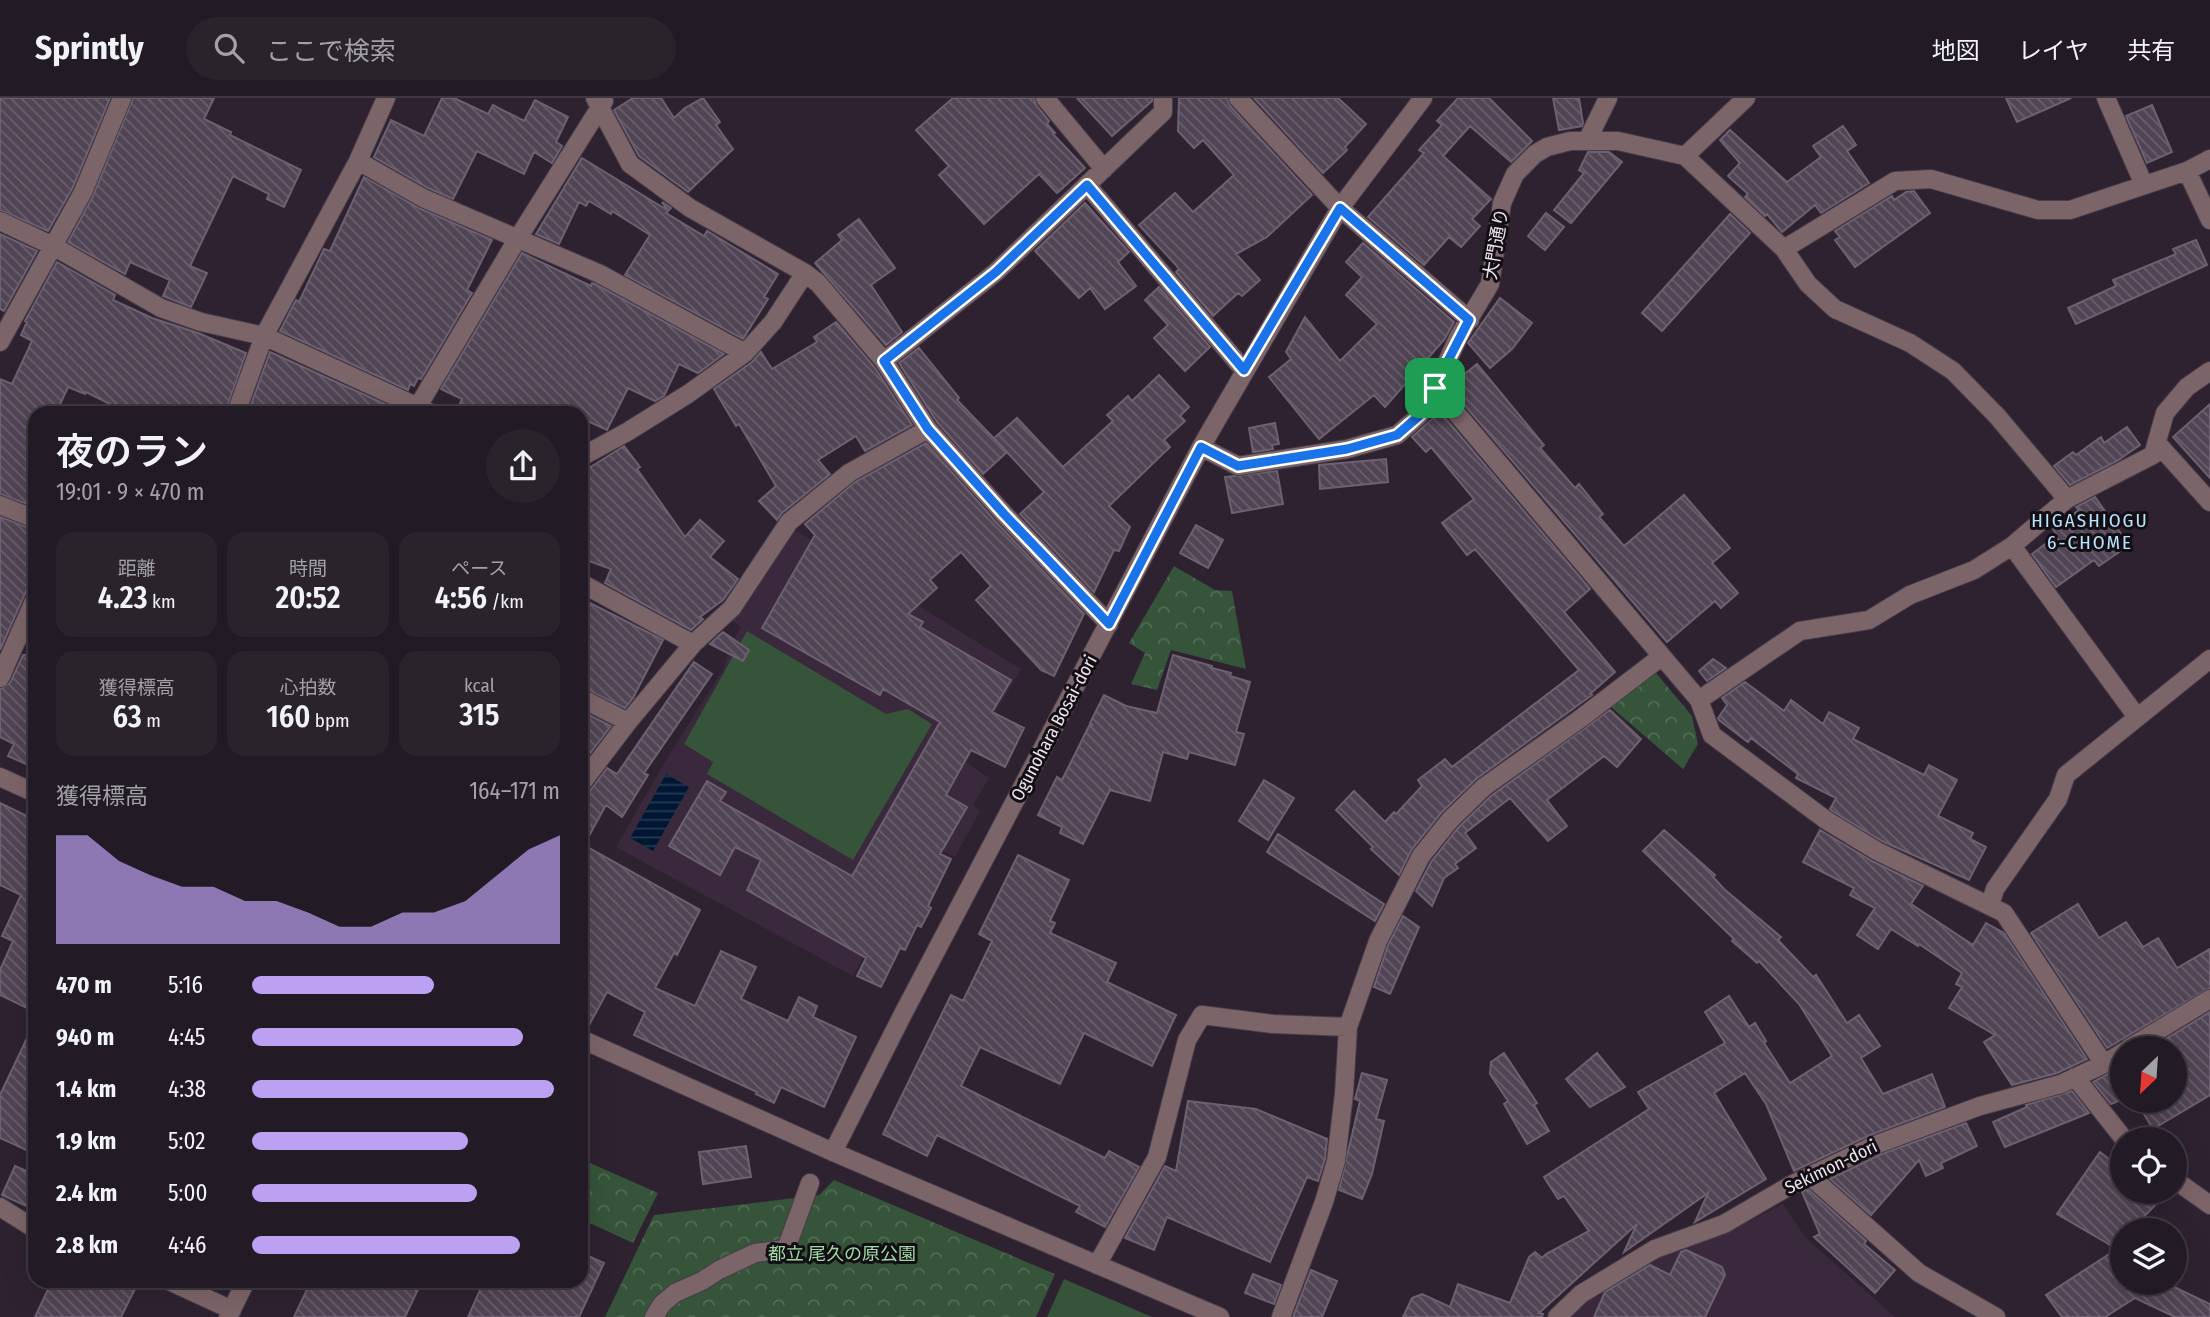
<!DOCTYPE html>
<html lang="ja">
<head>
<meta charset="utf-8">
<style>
  body { margin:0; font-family:"Fira Sans Condensed","Noto Sans JP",sans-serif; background:#2a232c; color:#f1f3f6; height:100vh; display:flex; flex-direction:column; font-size:26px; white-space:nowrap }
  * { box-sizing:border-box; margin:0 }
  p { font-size:23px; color:#a2a1a6 }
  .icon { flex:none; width:38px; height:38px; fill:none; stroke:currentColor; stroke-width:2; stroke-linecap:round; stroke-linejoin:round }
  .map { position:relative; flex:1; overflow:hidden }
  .panel { position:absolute; left:28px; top:308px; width:560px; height:882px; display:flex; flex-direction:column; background:#221a24; border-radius:21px; box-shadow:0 7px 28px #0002,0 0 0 2px #3f3841 }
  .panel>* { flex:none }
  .needle { width:46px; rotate:205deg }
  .controls { position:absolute; left:2110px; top:938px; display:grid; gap:14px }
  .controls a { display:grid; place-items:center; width:77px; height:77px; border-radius:50%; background:#221a24; box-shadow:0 7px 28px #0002,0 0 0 2px #3f3841; font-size:35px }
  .pin { position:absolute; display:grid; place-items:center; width:60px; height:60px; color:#fff; margin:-30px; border-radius:14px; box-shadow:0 4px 10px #0006 }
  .round { display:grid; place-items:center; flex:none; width:74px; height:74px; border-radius:37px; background:#2a232c }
  .overview { display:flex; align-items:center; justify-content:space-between; height:119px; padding:0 28px }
  h1 { font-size:38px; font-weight:600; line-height:52px }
  .figures { display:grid; grid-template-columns:repeat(3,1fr); gap:10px; height:119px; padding:7px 28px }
  .figures div { display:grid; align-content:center; border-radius:18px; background:#2a232c; text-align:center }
  .figures b { font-size:30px; font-weight:600 }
  .figures small { font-size:19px; font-weight:400 }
  .figures p { font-size:19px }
  .chart { height:196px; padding:14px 28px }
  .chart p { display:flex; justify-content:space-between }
  .chart svg { width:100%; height:126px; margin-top:7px; fill:#bca0f2; opacity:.7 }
  ul { padding:0 28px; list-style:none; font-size:23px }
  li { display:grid; grid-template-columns:112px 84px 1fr; align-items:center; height:52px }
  li i { height:18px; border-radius:9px; background:#bca0f2 }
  header { display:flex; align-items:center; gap:42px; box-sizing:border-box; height:98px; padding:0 35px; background:#221a24; border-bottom:2px solid #3f3841 }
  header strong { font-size:33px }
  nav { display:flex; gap:38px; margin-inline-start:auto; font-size:24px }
  .search { width:490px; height:63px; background:#2a232c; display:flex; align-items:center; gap:18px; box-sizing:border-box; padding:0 24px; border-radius:38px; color:#a2a1a6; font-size:26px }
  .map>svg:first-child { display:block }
  .built { fill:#3a293c }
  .grass { fill:#355439 }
  .park { fill:url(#park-crowns) }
  .water { fill:url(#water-rules) }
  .building { fill:url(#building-back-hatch); stroke:#6d6070; stroke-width:2 }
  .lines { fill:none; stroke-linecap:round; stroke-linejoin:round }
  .minor-casing { stroke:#493d4a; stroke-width:20 }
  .minor { stroke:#7c6569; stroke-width:18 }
  .route-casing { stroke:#fff; stroke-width:14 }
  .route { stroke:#1a73e8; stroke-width:9 }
  .labels { text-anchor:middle; stroke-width:6; stroke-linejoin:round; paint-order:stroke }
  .street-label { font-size:18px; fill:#ece4ed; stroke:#130e14 }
  .park-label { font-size:18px; fill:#9ddba5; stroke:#130e14 }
  .neighbourhood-label { font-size:19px; letter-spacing:2px; fill:#b7e4ff; stroke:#130e14 }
</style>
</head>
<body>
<header>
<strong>Sprintly</strong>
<div class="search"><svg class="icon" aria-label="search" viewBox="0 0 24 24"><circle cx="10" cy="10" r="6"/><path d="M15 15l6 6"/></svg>ここで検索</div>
<nav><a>地図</a><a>レイヤ</a><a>共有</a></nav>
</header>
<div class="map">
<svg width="2210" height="1219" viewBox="0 0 2210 1219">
  <defs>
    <pattern id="park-crowns" width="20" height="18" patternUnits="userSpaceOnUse" patternTransform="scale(1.75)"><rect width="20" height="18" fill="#355439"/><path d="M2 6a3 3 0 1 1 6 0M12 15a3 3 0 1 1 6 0" fill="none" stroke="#526c56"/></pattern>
    <pattern id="water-rules" width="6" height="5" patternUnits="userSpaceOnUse" patternTransform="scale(1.75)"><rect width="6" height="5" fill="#001734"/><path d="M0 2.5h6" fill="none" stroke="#253952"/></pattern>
    <pattern id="building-back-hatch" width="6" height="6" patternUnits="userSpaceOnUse" patternTransform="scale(1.75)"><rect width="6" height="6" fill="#514454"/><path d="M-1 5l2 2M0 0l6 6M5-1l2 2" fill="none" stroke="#6a5f6d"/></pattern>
  </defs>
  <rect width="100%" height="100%" fill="#2e2230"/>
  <!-- built -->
  <path class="built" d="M792,430L1021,571L966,664L989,680L973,707L980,713L955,759L924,742L853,878L616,749L669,657L724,570L729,549L741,529L732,523Z
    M1783,1106L1805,1139L1895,1219H1564L1586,1199L1662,1154L1725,1136Z"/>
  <!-- grass -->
  <path class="grass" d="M747,533L886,616L908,611L932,626L853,762L707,676L713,664L684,646Z
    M1064,1181L1152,1219H1047Z"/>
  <!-- park -->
  <path class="park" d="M1174,468L1215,492L1232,493L1246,571L1171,552L1157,592L1131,586L1145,555L1129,545Z
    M1656,575L1692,618L1698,646L1683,671L1611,609Z
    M581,1061L658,1095L633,1145L581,1121Z
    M834,1082L1055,1176L1036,1219H605L654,1117L819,1097Z"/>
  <!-- water -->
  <path class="water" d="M666,676L689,689L653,753L630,740Z"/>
  <!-- building -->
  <path class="building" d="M0,0H110L73,89L48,133L0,112Z
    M133,0H214L204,21L231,34L230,37L301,72L284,109L267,101L269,96L233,78L190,168L207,175L191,209L163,198L170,182L130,164L125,176L68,144L93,98Z
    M442,0H454L488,16L493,7L524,23L535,2L568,19L556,44L562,48L552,65L534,54L524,76L477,53L453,101L428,90L374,59L391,22L424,38Z
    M633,0H661L674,20L685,10L703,0L720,24L716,27L733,51L688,94L639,58L614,12Z
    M953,0H1034L1036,7L1049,23L1047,26L1055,35L1053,36L1085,70L1057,95L1039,76L984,126L939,77L949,68L916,32Z
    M1077,0H1152V3L1112,38Z
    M1179,0H1227L1230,8L1312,97L1267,139L1236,156L1260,182L1242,198L1238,195L1213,218L1176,174L1179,171L1175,166L1139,127L1175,95L1193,114L1234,77L1203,42L1194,50L1178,33Z
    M1254,0H1338L1366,26L1345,49L1347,52L1323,75Z
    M1458,0H1489L1532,43L1511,64L1470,28L1443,58L1491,101L1472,121L1480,128L1461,149L1449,139L1424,167L1368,119L1424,55L1419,52L1442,27L1437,23Z
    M1553,0H1579L1583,25L1582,28L1559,32Z
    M2006,0H2071L2017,24Z
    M2152,7L2172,54L2147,65L2126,18Z
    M1843,28L1856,47L1847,53L1869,85L1821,115L1815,107L1782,134L1767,116L1765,118L1745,99L1748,96L1728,78L1740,65L1720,42L1730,32L1787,84L1821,59L1813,48Z
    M1588,54H1609L1622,64L1571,125L1554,112L1584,75L1579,72Z
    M582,60L667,112L662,104L671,110L666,115L704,138L707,133L778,176L764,199L768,201L743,241L625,177L650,137L612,113L611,116L589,103L586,108L579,104L559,146L536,136Z
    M364,79L419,110L492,142L467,192L472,195L421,281L418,280L414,288L410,286L408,292L280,233L296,202L299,204L324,151L330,153Z
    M1914,93L1930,115L1855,169L1835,142L1840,139L1835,133L1892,98L1894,102L1906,94Z
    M1085,105L1129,154L1118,164L1136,188L1105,211L1090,190L1079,200L1035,153Z
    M1546,115L1564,129L1545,152L1528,138Z
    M1730,116L1750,135L1662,233L1642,215Z
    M859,121L895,170L871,187L902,234L886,247L815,165L842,142L838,137Z
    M0,136L37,153L4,213L0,211Z
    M2196,142L2207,167L2076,226L2068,210L2116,188L2113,182L2176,156L2173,151Z
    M1363,145L1454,224L1444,242L1385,309L1374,297L1319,341L1269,279L1291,261L1286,254L1305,219L1340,263L1377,226L1346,197L1362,179L1346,164Z
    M522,155L591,188L592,185L595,186L724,256L698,275L679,266L664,298L655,303L628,290L607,332L581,320V315H570L556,309L553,315H456L462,301L441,291Z
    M57,164L115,197L113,202L152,220L198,235L246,255L225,315H128L86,294L85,296L68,289L56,315H35V409L0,396V281L12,286L32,243L21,237L27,224L25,223Z
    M1159,189L1210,249L1185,273L1154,240L1168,227L1145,202Z
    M1500,200L1532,225L1512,251L1490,270L1468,245Z
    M836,224L875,270L912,327L865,353L856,338L818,362L830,376L782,415L777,422L759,403L776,388L739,326L736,328L714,291L752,264L761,254L772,271L817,244L814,239Z
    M919,250L959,300L957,302L1007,354L983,376L937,324L899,265Z
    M270,254L398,312L396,315H248Z
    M1477,266L1544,347L1540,350L1575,390L1579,386L1603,416L1599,419L1624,448L1684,397L1730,450L1712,465L1738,495L1721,510L1715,503L1667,544L1449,289Z
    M1159,277L1189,309L1180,318L1185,323L1164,342L1170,349L1109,408L1130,429L1119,453L1114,452L1094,494L1020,416L1044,394L994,340L1017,320L1063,369L1113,323L1107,317L1128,298L1132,303Z
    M2210,306V380L2173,339Z
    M1440,314L1590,491L1564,514L1615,574L1590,596L1592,597L1476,681L1441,715L1412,751L1399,777L1371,751L1373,749L1336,712L1354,693L1385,724L1394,714L1396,716L1422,688L1418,682L1445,661L1452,669L1579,572L1475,451L1467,457L1442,425L1474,401L1431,349L1426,354L1412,339Z
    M1275,325L1279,346L1272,347L1273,351L1253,354L1249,330Z
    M2127,329L2140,347L2117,363L2070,387L2054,368L2073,354L2076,357L2101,339L2104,345Z
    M926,345L996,424L1084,516L1054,578L1041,572L976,502L991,488L961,454L930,482L937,490L908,516L923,524L920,529L1011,582L992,614L1024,630L1005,669L971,652L946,697L967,709L940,756L951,761L928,808L931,810L921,829L917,827L905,852L900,850L881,889L857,878L866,860L747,792L761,762L735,749L720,777L669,748L707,683L726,694L720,703L852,778L940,624L883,591L880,597L762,530L815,437L805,426L855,384Z
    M624,348L640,369L637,371L685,439L700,422L724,443L710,459L738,481L723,502L700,519L703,521L691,532L605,485L611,471L581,460V375Z
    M1386,361L1388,384L1320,391L1319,367Z
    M1277,373L1283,406L1232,415L1225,379Z
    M2095,399L2129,447L2099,468L2094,462L2056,489L2032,456L2057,437L2053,431L2079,412L2076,409Z
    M0,419L35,432V473L0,552Z
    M1196,427L1223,442L1208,470L1180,455Z
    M590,505L663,542L633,600L625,610L581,589V521Z
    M723,534L749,552L743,563L710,546Z
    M35,556V656L31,654L26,666L8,658L14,646L0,639V591L10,585L23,557Z
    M1173,557L1212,568V570L1231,575L1230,578L1250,584L1236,634L1244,636L1235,667L1189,654L1187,661L1163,654L1150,703L1110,692L1083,746L1060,735L1062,729L1038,717L1057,679L1062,682L1090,626L1093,628L1090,625L1104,597L1126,608L1157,615Z
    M1713,561L1726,570L1707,583L1699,573Z
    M694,564L712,576L644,675L648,677L622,719L606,707L584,747L700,812L677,857L674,855L655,890L695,908L721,853L756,869L741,901L788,923L799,899L817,908L813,919L856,939L824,1009L781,989L774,1005L756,996L757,994L634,937L645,914L607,894L587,931L581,930V697L590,693L607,670L617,676Z
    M1745,584L1784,613L1791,602L1823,626L1829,614L1859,630L1853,641L1924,677L1929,667L1957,682L1938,718L1973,735L1970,741L1986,749L1969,782L1882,743L1832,713L1830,711L1836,700L1796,680L1798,676L1751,640L1748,644L1719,622L1718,620L1727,607L1722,600Z
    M1610,612L1641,641L1617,669L1604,658L1547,702L1567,728L1548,743L1510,700L1465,735L1476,750L1455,766L1458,770L1444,780L1432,808L1416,793L1431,764L1458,730L1491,698Z
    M581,613L611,628L581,667Z
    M1264,682L1294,700L1268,742L1239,723Z
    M0,705L35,722V914L0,897V872L13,843L2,838L21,797L0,787Z
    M1664,732L1715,777L1713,779L1724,791L1781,839L1778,842L1813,879L1816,877L1847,925L1859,917L1880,948L1861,960L1883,996L1932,976L1945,1009L1870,1037L1794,1073L1766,1006L1745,975L1714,995L1766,1081L1695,1124L1708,1095L1624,1154L1637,1126L1539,1215L1543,1216L1542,1219H1403L1412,1200L1422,1196L1450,1209L1458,1186L1510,1205L1529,1159L1535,1154L1542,1160L1546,1156L1589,1133L1564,1098L1558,1101L1544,1079L1649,1011L1638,994L1725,945L1705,914L1729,898L1749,929L1755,925L1766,943L1764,945L1790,985L1832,958L1799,906L1759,863L1757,865L1732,843L1734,841L1643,753Z
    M1820,732L1872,763L1923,788L1911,806L1973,847L1986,825L2004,835L2087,961L2057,975L2012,987L1984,944L1995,937L1949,910L1962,889L1956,886L1962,875L1919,846L1918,848L1891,831L1878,851L1857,837L1875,810L1850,797L1854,790L1803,764Z
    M1278,736L1384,806L1375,823L1267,754Z
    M1018,757L1069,782L1050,823L1055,825L1050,835L1116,865L1107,884L1176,917L1152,968L1084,935L1060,986L980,949L961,988L1105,1060L1109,1053L1139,1069L1105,1129L1076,1114L1080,1108L937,1037L927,1058L883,1036L951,897L963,903L992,843L979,836Z
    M2078,806L2099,840L2126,824L2143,849L2158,840L2177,870L2210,851V890L2107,950L2031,835Z
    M1403,818L1419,829L1390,896L1374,889L1388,847Z
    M2210,914V997L2153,1031L2136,1003H2175V950H2151Z
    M35,923V1056L0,1040V997Z
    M1504,955L1537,1005L1534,1007L1549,1033L1527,1046L1504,1006L1508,1003L1490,976L1491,964Z
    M1597,955L1625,989L1590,1009L1566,981Z
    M2123,968V1001L2111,1006L2093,984Z
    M1362,975L1387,982L1376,1021L1384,1023L1372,1076L1362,1101L1339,1092L1360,1003L1355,1001Z
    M2072,993L2089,1015L2005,1049L1993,1024L2027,1009L2026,1007Z
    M1188,1003L1256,1011L1327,1041L1325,1061L1318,1083L1307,1079L1270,1164L1167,1119L1154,1152L1125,1140L1165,1068L1176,1073Z
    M1966,1025L1977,1048L1941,1065L1943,1070L1926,1078L1919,1062L1871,1117L1830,1081L1879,1057Z
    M746,1048L751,1079L703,1086L699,1054Z
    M2100,1054L2123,1072V1094H2168L2131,1132H2123V1185H2166L2210,1206V1219H2175L2135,1200L2105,1219H2062L2046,1197L2117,1151L2057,1116Z
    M15,1068L35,1077V1112L2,1097Z
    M1808,1091L1866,1143L1864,1146L1895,1172L1875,1195L1814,1139L1820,1136L1802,1094Z
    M1686,1152L1722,1169L1725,1177L1705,1219H1594L1605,1194L1650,1167L1670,1177L1681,1154Z
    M581,1155L604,1165L579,1219H468L484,1183H581Z
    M1311,1172L1337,1183L1322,1219H1293Z
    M1253,1176L1281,1187L1274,1206L1245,1195Z
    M52,1183H118L135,1191L121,1219H35Z
    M311,1183H422L405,1219H294Z"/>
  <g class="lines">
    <defs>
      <path id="minor" d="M595,0L630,66L690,110L805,175L818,185L884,263L928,331L1004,416L1109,526
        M1045,0L1104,71
        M1238,0L1340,110L1470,222
        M2106,0L2144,87
        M1587,43L1608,0
        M1685,58L1746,0
        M358,63L423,100L600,176L745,255
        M2187,73L2210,122
        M1087,87L1244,272
        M0,123L53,148L161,210L201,224L264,238L431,315
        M1784,151L1895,83L1931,81L2038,112H2070L2187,73L2210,61
        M0,244L83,94L122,0
        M884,263L996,174L1163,14V0
        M1435,290L1699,602L1712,637L1826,722L1877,753L2004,815L2104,966
        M236,315L264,238L358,63L386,0
        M414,315L518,140L604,3
        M2157,345L2210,404
        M1201,349L1238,368L1347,351L1397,337L1420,317L1435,290L1459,238L1490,186L1502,105L1515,76L1535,56L1547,49L1570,43H1618L1685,58L1784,151L1808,186L1835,211L1910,245L1953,273L1997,318L2067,401
        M581,359L627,334L688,296L745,255L773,224L805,175
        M0,407L35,421
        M2012,448L2137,619
        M581,485L693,546
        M0,580L35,501
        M581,600L628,624
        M1699,602L1800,533L1869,522L1910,497L1974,472L2012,448L2067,401L2153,357L2165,315L2187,289L2210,273
        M0,679L35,695
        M581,686L628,624L693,546L732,510L789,424L849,375L928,331
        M1990,807L1995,791L2058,701L2066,677L2210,561
        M581,941L833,1054L1220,1219
        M2129,950L2210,901
        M2075,979L2124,1041
        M833,1054L904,914L1201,349L1340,110L1423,0
        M1810,1078L1919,1175L1996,1219
        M2175,1082L2210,1107
        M0,1109L35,1131
        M1097,1167L1157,1059L1187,942L1202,917L1273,926L1348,929
        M169,1183L232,1212
        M228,1219L246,1183
        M654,1219L662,1206L675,1195L702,1183L719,1172L755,1155L786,1151L810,1085
        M1281,1219L1324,1104L1336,1063L1344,996L1348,929L1378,843L1421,758L1450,722L1484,689L1580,621L1661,559
        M1557,1219L1581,1196L1655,1151L1724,1126L1791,1087L1875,1047L1980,1008L2061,986L2104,966L2123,954"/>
    </defs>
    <!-- minor casing -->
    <use href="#minor" class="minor-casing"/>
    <!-- minor -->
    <use href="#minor" class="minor"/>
  </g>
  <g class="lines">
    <defs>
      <path id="route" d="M1087,87L1244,272L1340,110L1469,222L1420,317L1397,337L1347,351L1238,368L1201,349L1109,526L1004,416L928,331L884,263L996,174Z"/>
    </defs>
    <!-- route casing -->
    <use href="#route" class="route-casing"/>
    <!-- route -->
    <use href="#route" class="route"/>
  </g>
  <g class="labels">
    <!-- street labels -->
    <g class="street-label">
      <text transform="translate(1496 146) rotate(-80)" y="6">大門通り</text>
      <text transform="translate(1054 630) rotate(-62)" y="6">Ogunohara Bosai-dori</text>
      <text transform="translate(1831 1069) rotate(-26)" y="6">Sekimon-dori</text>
    </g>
    <!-- park labels -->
    <g class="park-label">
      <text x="842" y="1162">都立 尾久の原公園</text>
    </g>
    <!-- neighbourhood labels -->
    <g class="neighbourhood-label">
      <text x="2090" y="429">HIGASHIOGU<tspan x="2090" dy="22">6-CHOME</tspan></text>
    </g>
  </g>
</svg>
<div class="controls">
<a><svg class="needle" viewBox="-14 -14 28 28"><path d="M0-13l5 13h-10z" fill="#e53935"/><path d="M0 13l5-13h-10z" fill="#a2a1a6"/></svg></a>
<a><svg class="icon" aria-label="locate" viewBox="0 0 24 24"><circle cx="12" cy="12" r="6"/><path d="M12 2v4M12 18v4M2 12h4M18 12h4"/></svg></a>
<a><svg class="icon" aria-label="layers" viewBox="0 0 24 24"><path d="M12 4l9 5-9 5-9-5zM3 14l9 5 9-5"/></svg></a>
</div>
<div class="pin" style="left:1435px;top:290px;background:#1e9e55"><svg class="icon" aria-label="arrive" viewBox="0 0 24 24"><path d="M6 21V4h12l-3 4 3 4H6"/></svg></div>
<section class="panel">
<div class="overview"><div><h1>夜のラン</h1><p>19:01 · 9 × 470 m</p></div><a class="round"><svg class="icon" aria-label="share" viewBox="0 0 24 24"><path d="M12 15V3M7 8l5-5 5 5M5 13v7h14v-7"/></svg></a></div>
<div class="figures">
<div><p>距離</p><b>4.23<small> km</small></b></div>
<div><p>時間</p><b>20:52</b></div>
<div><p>ペース</p><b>4:56<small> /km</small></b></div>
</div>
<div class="figures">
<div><p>獲得標高</p><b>63<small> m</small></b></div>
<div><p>心拍数</p><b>160<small> bpm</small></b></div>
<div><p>kcal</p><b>315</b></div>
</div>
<div class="chart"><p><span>獲得標高</span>164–171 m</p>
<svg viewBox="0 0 160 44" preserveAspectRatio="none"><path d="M0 44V6L10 6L20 15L30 20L40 24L50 24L60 29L70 29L80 33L90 38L100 38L110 33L120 33L130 29L140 20L150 11L160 6V44z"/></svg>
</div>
<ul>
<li><b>470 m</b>5:16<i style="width:59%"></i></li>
<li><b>940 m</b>4:45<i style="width:88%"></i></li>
<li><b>1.4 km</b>4:38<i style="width:98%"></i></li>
<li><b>1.9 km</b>5:02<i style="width:70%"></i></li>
<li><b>2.4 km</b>5:00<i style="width:73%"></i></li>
<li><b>2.8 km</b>4:46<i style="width:87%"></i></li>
</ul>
</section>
</div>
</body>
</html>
